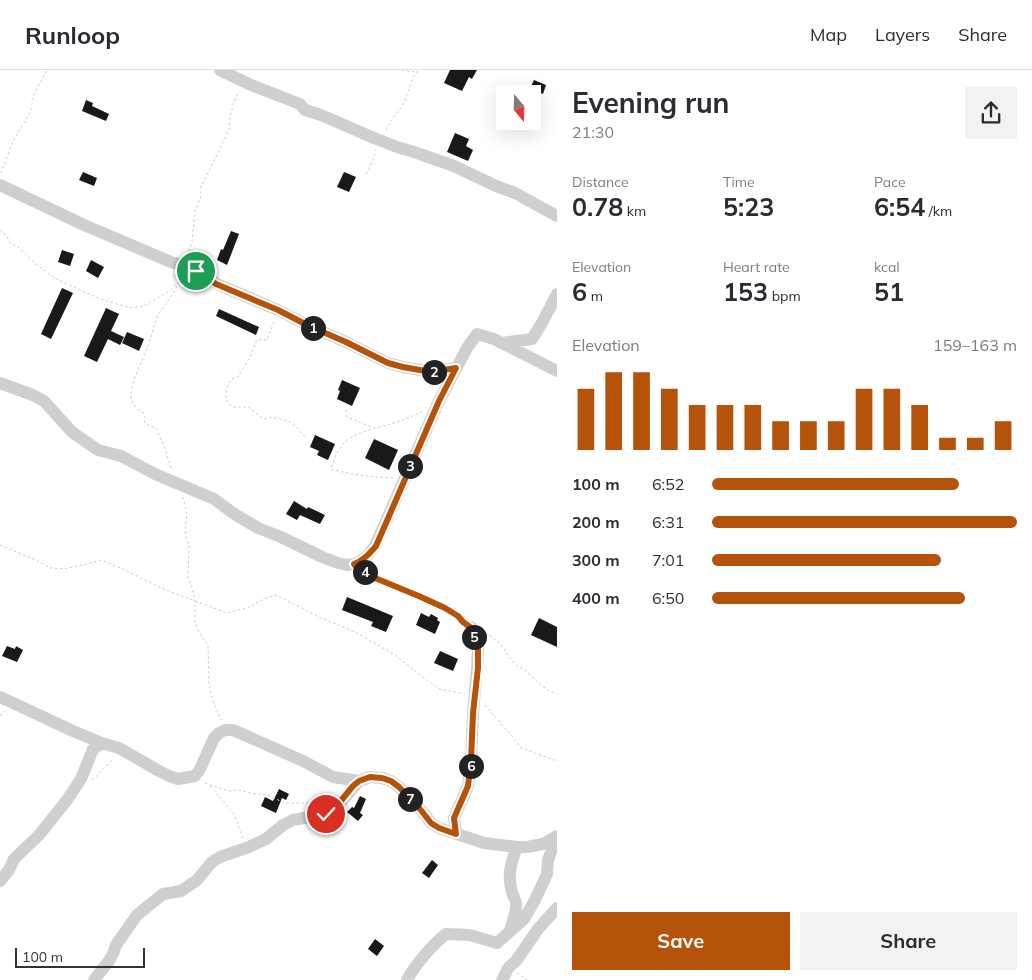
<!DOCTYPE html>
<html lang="en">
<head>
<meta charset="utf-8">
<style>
  body { margin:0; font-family:Mulish,sans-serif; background:#f2f2f3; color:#2b2b33; height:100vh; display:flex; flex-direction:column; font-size:19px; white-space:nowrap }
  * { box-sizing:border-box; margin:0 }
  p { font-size:16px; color:#7c7c81 }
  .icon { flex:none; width:28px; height:28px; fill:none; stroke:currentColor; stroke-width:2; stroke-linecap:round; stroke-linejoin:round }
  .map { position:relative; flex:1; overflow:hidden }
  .panel { display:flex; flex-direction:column; background:#fff; width:475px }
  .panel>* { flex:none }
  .needle { width:32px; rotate:161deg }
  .tools { position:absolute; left:496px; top:15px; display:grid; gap:10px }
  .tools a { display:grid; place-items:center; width:45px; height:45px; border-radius:0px; background:#fff; box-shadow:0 5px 20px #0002; font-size:25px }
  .scale { position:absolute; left:15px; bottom:12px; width:130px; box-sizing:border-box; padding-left:5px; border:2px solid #323232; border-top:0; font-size:14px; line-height:18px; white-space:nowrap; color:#323232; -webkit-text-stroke:4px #fff; paint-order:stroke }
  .pin { position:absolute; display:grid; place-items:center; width:42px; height:42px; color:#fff; margin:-21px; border:2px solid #fff; border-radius:50%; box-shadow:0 1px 5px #0007 }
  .km { position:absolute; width:25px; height:25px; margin:-12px; border-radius:50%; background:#222; color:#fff; font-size:14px; line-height:25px; text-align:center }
  .round { display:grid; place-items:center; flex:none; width:52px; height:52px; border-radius:0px; background:#f2f2f3 }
  .overview { display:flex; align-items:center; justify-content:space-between; height:85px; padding:0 15px }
  h1 { font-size:28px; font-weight:700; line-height:38px }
  .stats { display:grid; grid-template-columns:repeat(3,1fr); gap:8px; height:85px; padding:5px 15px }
  .stats div { display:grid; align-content:center }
  .stats b { font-size:25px; font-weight:700 }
  .stats small { font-size:14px; font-weight:400 }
  .stats p { font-size:14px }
  .chart { height:140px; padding:10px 15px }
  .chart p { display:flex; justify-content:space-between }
  .chart svg { width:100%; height:90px; margin-top:5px; stroke:#b45309; stroke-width:6 }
  .cta { display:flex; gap:10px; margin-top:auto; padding:10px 15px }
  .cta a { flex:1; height:58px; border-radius:0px; background:#b45309; color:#fff; font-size:20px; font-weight:700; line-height:58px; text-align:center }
  .cta a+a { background:#f2f2f3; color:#2b2b33 }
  ul { padding:0 15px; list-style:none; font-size:16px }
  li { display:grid; grid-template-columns:80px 60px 1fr; align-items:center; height:38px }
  li i { height:12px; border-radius:6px; background:#b45309 }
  header { display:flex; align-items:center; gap:30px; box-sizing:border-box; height:70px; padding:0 25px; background:#fff; border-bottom:1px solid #e1e1e2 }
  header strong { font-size:24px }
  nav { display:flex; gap:28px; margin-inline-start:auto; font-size:18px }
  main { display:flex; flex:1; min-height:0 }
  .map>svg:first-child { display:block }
  .building { fill:#191919 }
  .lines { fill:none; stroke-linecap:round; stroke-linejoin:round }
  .path { stroke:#ccc; stroke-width:1; stroke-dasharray:2.5 2.5; stroke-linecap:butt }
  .minor { stroke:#cfcfcf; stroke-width:12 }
  .route-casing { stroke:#fff; stroke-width:10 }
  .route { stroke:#b45309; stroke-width:6 }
</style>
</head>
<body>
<header>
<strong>Runloop</strong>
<nav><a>Map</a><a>Layers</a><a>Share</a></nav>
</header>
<main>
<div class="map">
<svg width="557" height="910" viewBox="0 0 557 910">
  <rect width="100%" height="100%" fill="#fff"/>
  <!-- building -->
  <path class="building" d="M450,0H477L472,9L469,7L462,21L444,13Z
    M534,10L546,15L543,24L530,18Z
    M86,30L93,33L92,36L109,44L106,51L82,41Z
    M455,63L469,69L466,76L473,80L468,91L447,82Z
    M83,102L97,108L94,116L79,110Z
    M344,102L356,107L349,122L337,117Z
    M231,161L239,164L227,195L217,190L221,179L223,180Z
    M62,180L74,184L70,196L58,192Z
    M91,190L104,197L98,208L86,201Z
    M62,218L73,223L51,269L41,264Z
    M106,238L119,244L111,261L124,267L120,275L108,269L97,292L84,286Z
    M219,239L259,257L256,265L216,246Z
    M127,262L144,269L139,281L122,273Z
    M342,310L360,318L352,336L337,329L340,321L338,320Z
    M315,365L335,374L328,390L317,385L319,381L310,377Z
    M374,369L398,380L389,400L365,388Z
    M294,431L307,439L308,437L325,445L320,454L300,445L297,450L286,444Z
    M347,527L393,546L386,562L371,556L373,552L342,540Z
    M421,543L429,547L431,544L438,548L437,550L440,552L435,564L416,555Z
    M539,548L557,557V577L531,565Z
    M7,576L15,579L16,576L23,580L17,592L2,586Z
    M440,581L458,589L453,601L434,593Z
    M279,719L289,724L286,730L282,728L276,743L261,736L265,727L273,731Z
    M360,726L366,729L360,743L363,745L358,751L347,742L352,737L354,738Z
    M432,790L438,795L429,808L422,803Z
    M375,869L384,876L377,886L368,879Z"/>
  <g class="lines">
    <!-- path -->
    <path class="path" d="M402,0L411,2L416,0
      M386,60L390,52L403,35L413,8L418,0
      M1,103L10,79L14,69L30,43L34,24L47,0
      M366,104L371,95L376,80
      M0,160L7,166L10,173L18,177L37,195L56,209L100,229L131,238L144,236L171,220L176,214
      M187,186L192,172L195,140L201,127L200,121L201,117L229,60L230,47L233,35L239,21
      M274,252L267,270L261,269L256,271C253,282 247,294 240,303C236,310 241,304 234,308C227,312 226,322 226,329L232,337H248L264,349C272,346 284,349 292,353C297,357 301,363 306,368
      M346,340L347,347L374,358
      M171,398L165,379L156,358L150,356L145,353L144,343C136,339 131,334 131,325C132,310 143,288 149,274C152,265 153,256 157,248C162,238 168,231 174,222C178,214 177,212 185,207
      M393,408C372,407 352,405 331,399C333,391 337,381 343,374C353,361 389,356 405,349C411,347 417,344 423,341
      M183,427L187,445L185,459L189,477L188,508L192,517L195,531V552L199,563L208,575L209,614L212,629L221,650
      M0,475L38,491L51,498L63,499L83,495L101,490L123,499L161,518L227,543L247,538L266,528L276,525L319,547L357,563L395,585L429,612L440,619L465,624
      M363,501C385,515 409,521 432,532C442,537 453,542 461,551
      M485,563C501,570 504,582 515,594C518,597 522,598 525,600C535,609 544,620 557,624
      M485,635L517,672L521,678L557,691
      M0,645H2L5,641
      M92,710C100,704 106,695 114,689
      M205,713L228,721L239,720L250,723L267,725L285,733H324
      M210,716L234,744L243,769
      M517,903L528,910"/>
    <!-- minor -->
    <path class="minor" d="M220,0L251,15L300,34L305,40L321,45L374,68L397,77L414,82L454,96L496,116L515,123L557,146
      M0,115L84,155L171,192L182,195L196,201L217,214L278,240L309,256L346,272L388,293L403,297L431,302L456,298
      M501,273L532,269L542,253L557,224
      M0,313L33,325L44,331L72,362L98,380L121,386L155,404L214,429L233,443L258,458L281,467L322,487L338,493L347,495L354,494L359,492L367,486L375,476L439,331L467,278L477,264L494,269L557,301
      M0,627L73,661L102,673L119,678L159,701L169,706L178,709L195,706L200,699L214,668L219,663L225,660H233L303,691L333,707L359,711L370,707L382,708L391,711L399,717L420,739L431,753L439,758L484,773L517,777H527L543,774L557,766
      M456,764L454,748L468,716L471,691L473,643L477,598L478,577L471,557
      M0,811L9,800L14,789L39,765L67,730L81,709L93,679L102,673
      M510,860C512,852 517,842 516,833C516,830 513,826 512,822C507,806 511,792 517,777
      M94,910C102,899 113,889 116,875L137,845L163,824L181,821L197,810L212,792L220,787L249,777L266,769L283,755L293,750L326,744L335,739L359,711
      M407,910C415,895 433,874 446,864L470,865L497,873L524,849L535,830L547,804L548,790L553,776L556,771L555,767
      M502,910L509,897L516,891L538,859L557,838"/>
  </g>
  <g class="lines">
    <defs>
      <path id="route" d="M196,201L216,214L278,240L309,256L346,272L388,293L403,297L431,302L456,298L439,331L376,476C369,484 363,491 354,494L357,498L375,508L421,527L445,538L458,546L463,552L470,557L478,577V598L473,643L471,691L468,716L454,748L456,764L439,758L431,753L420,739L399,717L391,711L382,708L370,707L359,711L353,716L335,738L326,744"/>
    </defs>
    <!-- route casing -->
    <use href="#route" class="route-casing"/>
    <!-- route -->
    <use href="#route" class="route"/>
  </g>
</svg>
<div class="tools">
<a><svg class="needle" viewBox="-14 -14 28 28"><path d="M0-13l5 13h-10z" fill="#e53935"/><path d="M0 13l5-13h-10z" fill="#7c7c81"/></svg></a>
</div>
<div class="scale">100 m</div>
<div class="pin" style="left:196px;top:201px;background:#1e9e55"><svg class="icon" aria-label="arrive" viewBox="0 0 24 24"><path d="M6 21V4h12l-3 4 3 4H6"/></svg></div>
<div class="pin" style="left:326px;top:744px;background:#d93025"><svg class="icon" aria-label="check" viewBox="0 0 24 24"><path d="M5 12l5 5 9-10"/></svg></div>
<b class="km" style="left:313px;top:258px">1</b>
<b class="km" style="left:434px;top:302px">2</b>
<b class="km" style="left:410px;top:396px">3</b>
<b class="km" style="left:365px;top:502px">4</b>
<b class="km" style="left:474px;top:567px">5</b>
<b class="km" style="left:471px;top:696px">6</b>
<b class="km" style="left:410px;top:729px">7</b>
</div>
<section class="panel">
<div class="overview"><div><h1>Evening run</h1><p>21:30</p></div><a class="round"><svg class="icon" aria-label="share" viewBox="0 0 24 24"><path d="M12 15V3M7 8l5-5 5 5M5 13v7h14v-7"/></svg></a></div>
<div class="stats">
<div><p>Distance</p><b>0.78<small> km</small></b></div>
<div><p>Time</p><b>5:23</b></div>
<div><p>Pace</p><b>6:54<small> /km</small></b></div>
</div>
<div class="stats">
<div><p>Elevation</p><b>6<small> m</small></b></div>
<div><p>Heart rate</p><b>153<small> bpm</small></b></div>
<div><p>kcal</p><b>51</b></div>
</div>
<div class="chart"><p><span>Elevation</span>159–163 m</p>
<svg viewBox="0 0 160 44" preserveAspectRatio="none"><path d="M5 44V14M15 44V6M25 44V6M35 44V14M45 44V22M55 44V22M65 44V22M75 44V30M85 44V30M95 44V30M105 44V14M115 44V14M125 44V22M135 44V38M145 44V38M155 44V30"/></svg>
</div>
<ul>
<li><b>100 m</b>6:52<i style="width:81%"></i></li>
<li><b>200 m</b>6:31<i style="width:100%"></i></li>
<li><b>300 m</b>7:01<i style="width:75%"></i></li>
<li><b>400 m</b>6:50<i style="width:83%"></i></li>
</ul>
<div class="cta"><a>Save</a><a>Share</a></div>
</section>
</main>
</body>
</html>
